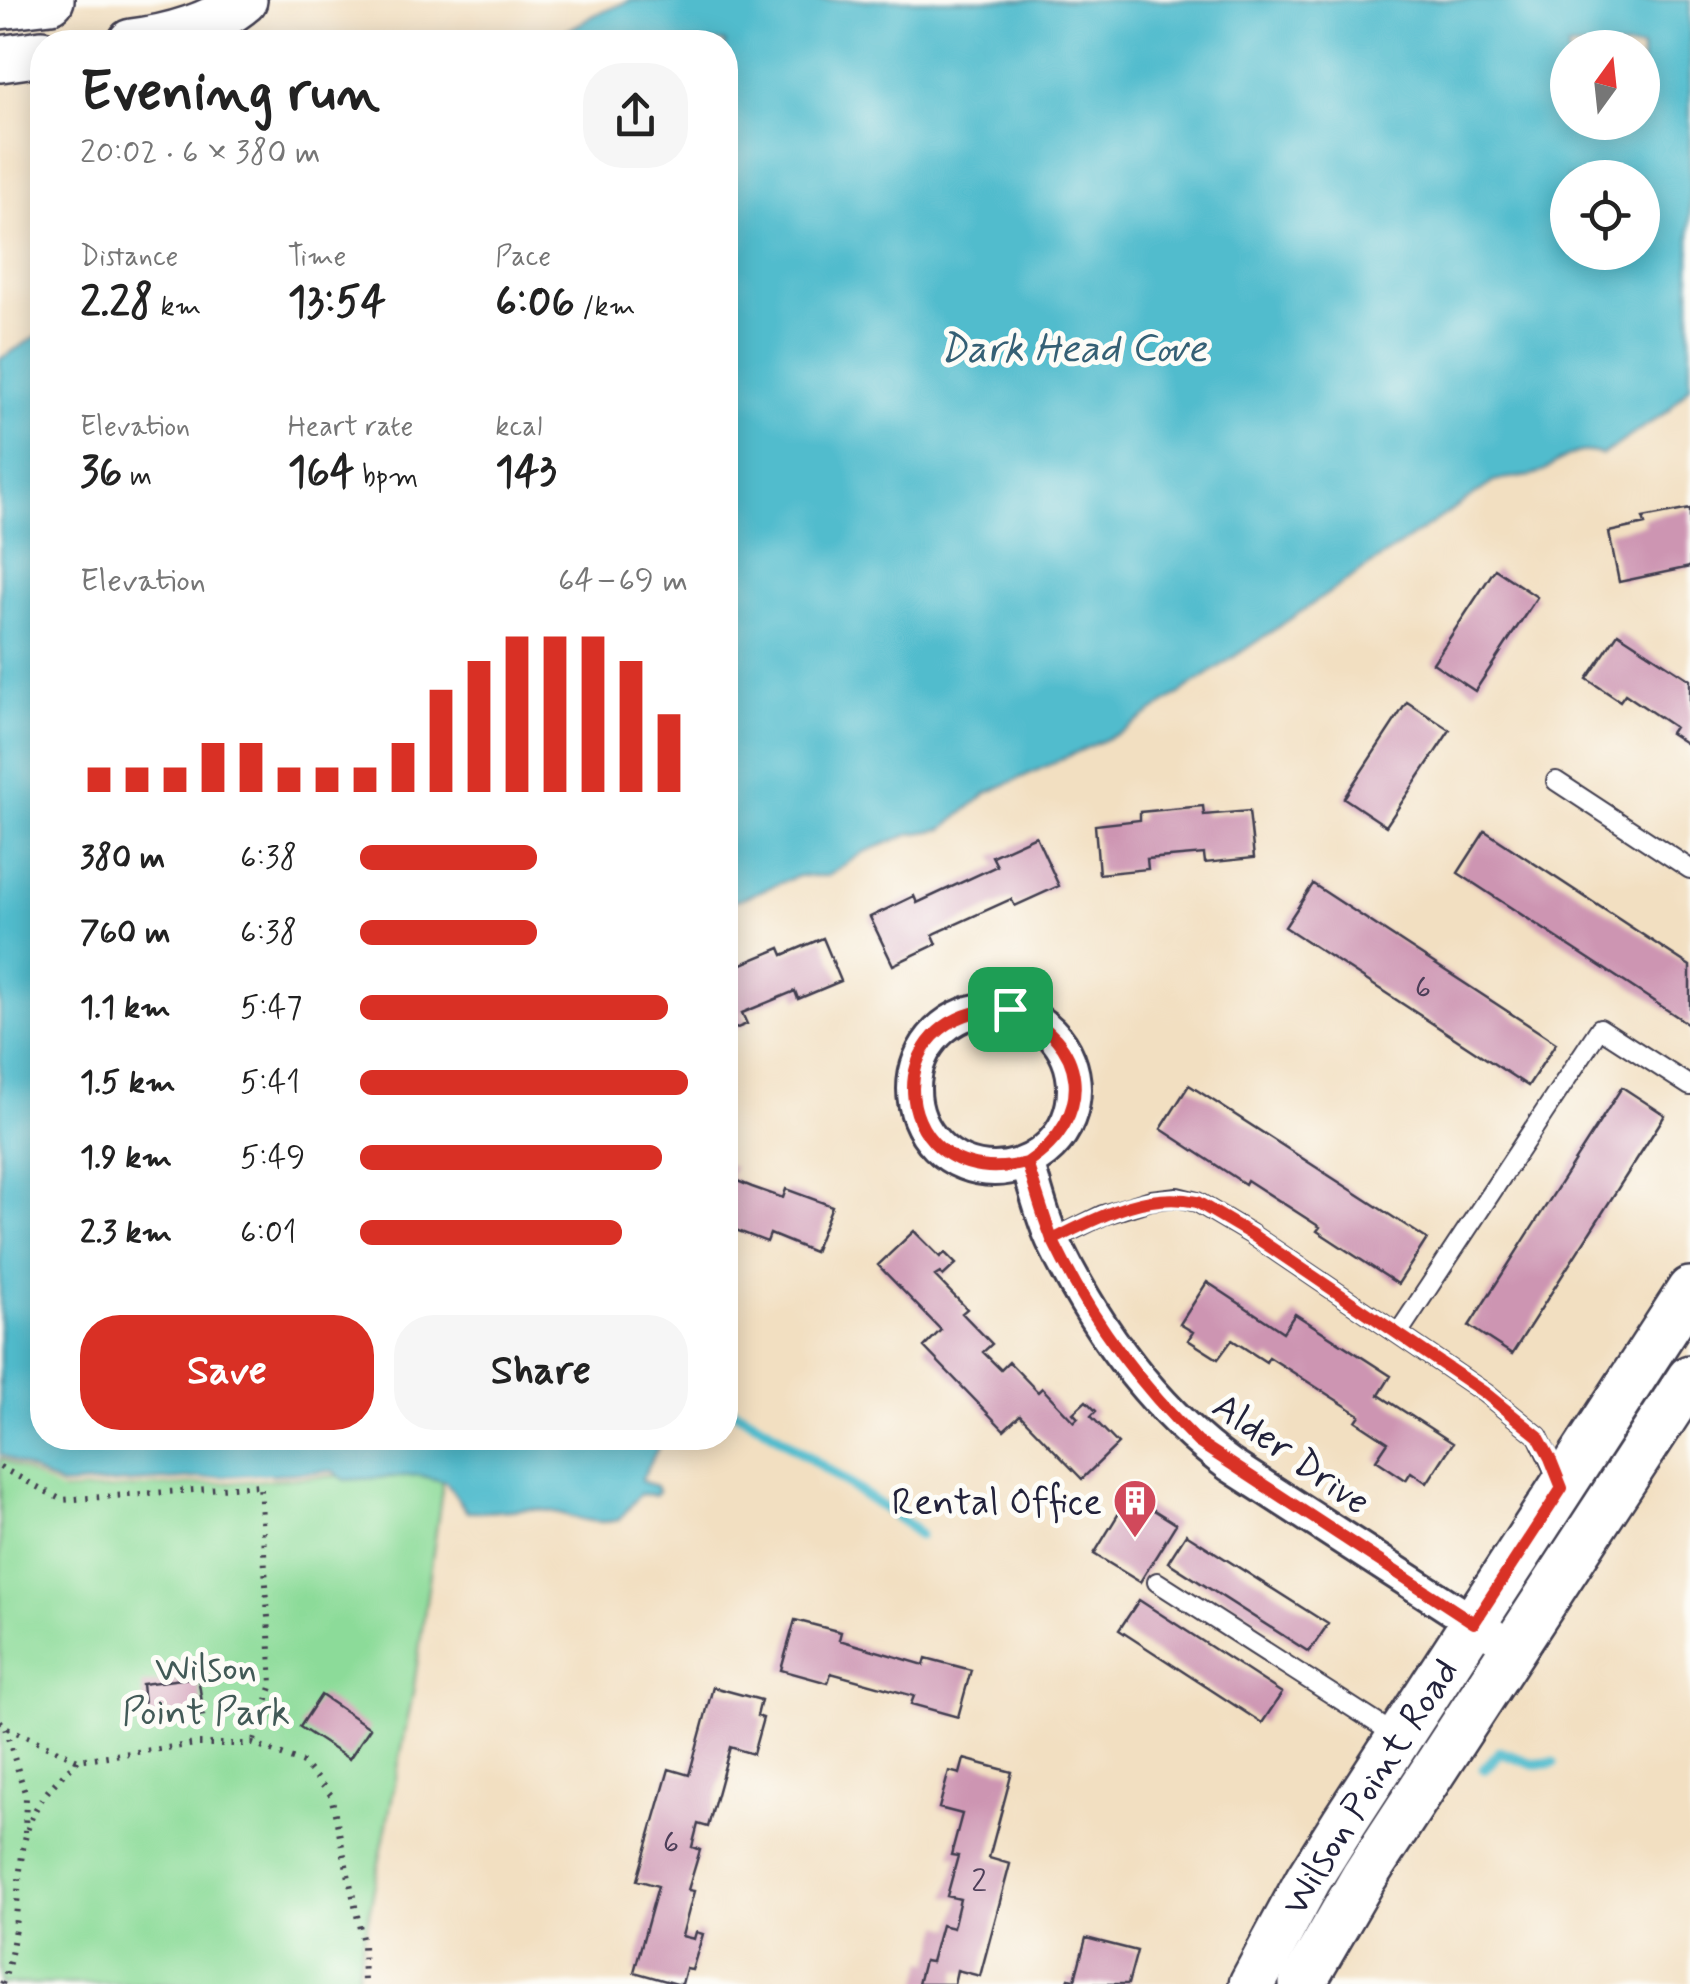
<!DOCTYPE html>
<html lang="en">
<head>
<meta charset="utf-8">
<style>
  body { margin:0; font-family:Mynerve,sans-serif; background:#f6f6f6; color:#222; height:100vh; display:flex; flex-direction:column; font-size:38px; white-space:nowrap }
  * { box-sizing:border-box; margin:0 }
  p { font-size:32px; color:#767676 }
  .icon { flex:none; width:55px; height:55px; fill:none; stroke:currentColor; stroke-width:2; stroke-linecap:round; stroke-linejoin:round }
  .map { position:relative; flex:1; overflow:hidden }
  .drawer { position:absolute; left:30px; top:30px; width:708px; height:1420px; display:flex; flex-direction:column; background:#fff; border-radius:40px; box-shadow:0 5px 25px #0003 }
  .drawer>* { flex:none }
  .needle { width:65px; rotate:15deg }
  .fabs { position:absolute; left:1550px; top:30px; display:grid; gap:20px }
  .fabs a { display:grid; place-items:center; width:110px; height:110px; border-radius:50%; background:#fff; box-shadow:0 5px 25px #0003; font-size:50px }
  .pin { position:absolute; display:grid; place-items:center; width:85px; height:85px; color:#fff; margin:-42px; border-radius:20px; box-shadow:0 5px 15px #0006 }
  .round { display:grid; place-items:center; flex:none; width:105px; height:105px; border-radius:40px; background:#f6f6f6 }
  .head { display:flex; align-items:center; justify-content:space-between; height:170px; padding:0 50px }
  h1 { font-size:55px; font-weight:700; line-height:75px }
  .figures { display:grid; grid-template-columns:repeat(3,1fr); gap:15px; height:170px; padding:10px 50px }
  .figures div { display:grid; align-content:center }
  .figures b { font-size:42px; font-weight:700 }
  .figures small { font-size:28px; font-weight:400 }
  .figures p { font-size:28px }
  .chart { height:280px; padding:20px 50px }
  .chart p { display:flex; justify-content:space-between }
  .chart svg { width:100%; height:180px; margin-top:10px; stroke:#d93025; stroke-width:6 }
  .cta { display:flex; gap:20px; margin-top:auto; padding:20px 50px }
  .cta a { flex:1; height:115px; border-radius:40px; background:#d93025; color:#fff; font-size:40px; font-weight:700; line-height:115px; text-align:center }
  .cta a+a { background:#f6f6f6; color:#222 }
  ul { padding:0 50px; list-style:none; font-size:32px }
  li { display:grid; grid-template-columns:160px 120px 1fr; align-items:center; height:75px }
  li i { height:25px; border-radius:12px; background:#d93025 }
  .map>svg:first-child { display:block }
  .green { fill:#8cdb99; stroke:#577e6a; stroke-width:2.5 }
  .water { fill:#51bccd; stroke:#3a6f84; stroke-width:2.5; fill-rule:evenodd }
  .pier { fill:#f2dfc1 }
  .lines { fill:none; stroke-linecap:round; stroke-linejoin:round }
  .stream { stroke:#51bccd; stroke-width:11 }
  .building { fill:#cd95b2 }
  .lane-casing { stroke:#413e4f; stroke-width:22 }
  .street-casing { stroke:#413e4f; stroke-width:38 }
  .secondary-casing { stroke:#413e4f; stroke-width:50 }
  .path { stroke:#413e4f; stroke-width:6; stroke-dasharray:2.5 8; stroke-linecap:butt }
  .lane { stroke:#fff; stroke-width:18 }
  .street { stroke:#fff; stroke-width:32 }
  .secondary { stroke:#fff; stroke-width:45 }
  .route-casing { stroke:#fff; stroke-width:20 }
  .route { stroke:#d93025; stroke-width:12 }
  .labels { text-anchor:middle; stroke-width:10; stroke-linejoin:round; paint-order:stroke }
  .number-label { font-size:32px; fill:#4d3f59 }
  .street-label { font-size:38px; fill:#22223b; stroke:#fdfcf7 }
  .poi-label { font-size:38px; fill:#22223b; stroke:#fdfcf7; text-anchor:end }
  .park-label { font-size:38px; fill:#425a57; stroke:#fdfcf7 }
  .water-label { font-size:40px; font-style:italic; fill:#356075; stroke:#fdfcf7 }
</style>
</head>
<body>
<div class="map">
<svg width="1690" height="1984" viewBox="0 0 1690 1984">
  <rect width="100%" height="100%" fill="#fdfcf7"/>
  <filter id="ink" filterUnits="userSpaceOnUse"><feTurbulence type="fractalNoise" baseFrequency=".01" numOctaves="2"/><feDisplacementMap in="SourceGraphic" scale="20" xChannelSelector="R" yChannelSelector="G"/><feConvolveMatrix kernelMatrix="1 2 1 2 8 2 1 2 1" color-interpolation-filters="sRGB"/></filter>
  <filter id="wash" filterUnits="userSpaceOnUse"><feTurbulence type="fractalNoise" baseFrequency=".0048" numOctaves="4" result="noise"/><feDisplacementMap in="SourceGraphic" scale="40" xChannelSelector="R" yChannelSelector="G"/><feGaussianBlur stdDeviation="2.25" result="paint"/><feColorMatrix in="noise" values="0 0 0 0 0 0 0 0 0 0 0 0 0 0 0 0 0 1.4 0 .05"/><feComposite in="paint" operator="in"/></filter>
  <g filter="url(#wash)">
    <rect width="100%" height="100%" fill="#f2dfc1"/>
    <!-- green -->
    <path class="green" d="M0,1458L63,1491L440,1470L442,1489L413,1693L355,1984H0Z"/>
    <!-- water -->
    <path class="water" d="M631,0H1690V386L1668,411L1602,455C1572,444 1560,464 1535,475C1524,479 1511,475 1495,481L1124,731L987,793L943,829L911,834L864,852L828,876H798L725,905V42H547L595,15ZM1568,48H1642V122H1568ZM1568,178H1642V252H1568Z
      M42,333V1438H663L641,1481L656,1486L658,1491L655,1495L640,1494L619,1520C588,1528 563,1509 532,1509C510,1509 489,1513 467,1512L446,1482L419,1475L345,1480L333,1471L61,1486L0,1454V359Z"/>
    <!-- pier -->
    <path class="pier" d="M0,1458L62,1490L269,1474V1479L60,1491Z"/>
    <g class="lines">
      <!-- stream -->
      <path class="stream" d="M725,1406L766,1428L909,1525L919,1535
        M1484,1769L1500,1752L1533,1764L1553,1763"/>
    </g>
    <g id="blocks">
      <!-- building -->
      <path class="building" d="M1690,509V567L1619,582L1609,532L1645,524L1643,518Z
        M1495,569L1537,597L1475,691L1433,663Z
        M1618,633L1690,680V746L1670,733L1674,727L1625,694L1620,701L1587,679Z
        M1407,702L1450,730L1386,826L1344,798Z
        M1203,806L1204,815L1249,811L1254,858L1205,863L1204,854L1147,859L1148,869L1099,874L1095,825L1140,820V812Z
        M1485,831L1690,966V1025L1458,873Z
        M1036,836L1059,886L1015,906L1011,899L936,933L933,935L937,944L893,965L870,917L914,896L917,903L997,866L992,856Z
        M1313,884L1556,1043L1528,1086L1285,927Z
        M823,938L841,981L798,999L795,991L742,1013L747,1024L725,1033V971L780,948L783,955Z
        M1189,1085L1427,1239L1398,1284L1317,1231L1320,1227L1247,1180L1245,1184L1161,1129Z
        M1622,1087L1665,1115L1512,1354L1469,1326Z
        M725,1163L734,1167L730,1178L752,1187L783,1198L786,1189L832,1206L814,1252L770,1234L767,1242L725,1226Z
        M914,1231L940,1257L945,1253L956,1264L943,1276L940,1273L935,1276L967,1309L962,1313L992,1344L983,1352L1001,1370L1009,1362L1038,1392L1042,1388L1074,1422L1078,1418L1073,1413L1086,1401L1096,1411L1091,1416L1118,1444L1082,1479L1020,1415L1004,1430L924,1347L941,1330L878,1265Z
        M1207,1282L1283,1332L1295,1314L1391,1376L1379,1395L1453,1443L1427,1483L1411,1472L1406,1480L1376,1460L1388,1442L1356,1421L1360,1415L1269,1357L1266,1362L1232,1340L1218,1359L1188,1340L1193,1332L1180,1324Z
        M1130,1495L1176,1524L1140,1582L1094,1554Z
        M1186,1534L1328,1624L1309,1652L1168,1562Z
        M1139,1600L1282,1693L1262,1723L1119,1630Z
        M795,1620L841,1632L839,1640L924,1665L926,1658L971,1670L958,1717L911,1704L914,1696L831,1673L828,1683L781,1670Z
        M198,1677L204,1715L146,1723L142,1684Z
        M713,1687L761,1700L757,1716L763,1718L753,1754L730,1747L708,1827L698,1824L692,1847L700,1850L688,1890L694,1891L682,1936L694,1939L696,1932L703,1934L692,1970L686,1969L682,1984H677L634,1972L658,1886L637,1880L669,1769L689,1775Z
        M321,1695L370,1728L349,1759L300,1727Z
        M964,1759L1012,1772L989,1858L1010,1864L980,1976L957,1970L954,1984H918L924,1961L931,1962L941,1925L953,1928L960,1899L947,1896L958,1856L951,1855L962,1814L939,1808L949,1771L960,1774Z
        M1086,1938L1137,1951L1128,1984H1067L1069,1978L1075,1979Z"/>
    </g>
  </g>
  <g filter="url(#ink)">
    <use href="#blocks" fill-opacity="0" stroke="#413e4f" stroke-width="2.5"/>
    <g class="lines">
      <defs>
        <path id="lane" d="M1556,781L1690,869
          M1052,1240L1103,1215L1151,1200L1177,1197L1197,1202L1251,1234L1485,1393L1538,1436L1560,1483
          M1399,1332L1600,1028L1690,1086
          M1157,1582L1400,1738"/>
        <path id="street" d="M914 1089a80 80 0 1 1 160 0a80 80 0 1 1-160 0Z
          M1027,1163C1036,1189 1042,1219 1054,1243C1096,1329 1154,1409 1230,1465L1493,1635"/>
        <g id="secondary">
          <path d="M0,6L51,0"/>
          <path d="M131,42C168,38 215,25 244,0"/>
          <path d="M0,59L42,53"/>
          <path id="s1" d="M1252,1984L1308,1880L1345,1821L1690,1290"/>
          <path d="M1302,1984L1364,1877L1690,1378"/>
        </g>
      </defs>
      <!-- lane casing -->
      <use href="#lane" class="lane-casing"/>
      <!-- street casing -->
      <use href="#street" class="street-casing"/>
      <!-- secondary casing -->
      <use href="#secondary" class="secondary-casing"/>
      <!-- path -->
      <path class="path" d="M0,1467L62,1500L260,1485L272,1684L253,1744
        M0,1721L5,1727L78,1760L196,1744H253L303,1763L331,1795L363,1943L364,1984
        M5,1728L26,1796L25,1832
        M2,1984C25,1930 10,1854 37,1807C47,1789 64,1774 78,1760"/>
      <!-- lane -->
      <use href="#lane" class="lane"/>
      <!-- street -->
      <use href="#street" class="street"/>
      <!-- secondary -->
      <use href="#secondary" class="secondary"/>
    </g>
  </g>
  <g class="lines" filter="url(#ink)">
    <defs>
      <path id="route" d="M1010,1009C868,1005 889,1197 1027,1163C1036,1189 1042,1218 1054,1243C1089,1316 1140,1385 1198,1442L1474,1623L1562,1488L1550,1458L1538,1436L1485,1393L1251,1234L1197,1202C1146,1190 1097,1218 1052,1240L1027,1163C1097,1117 1089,1038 1010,1009"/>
    </defs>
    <!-- route casing -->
    <use href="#route" class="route-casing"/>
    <!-- route -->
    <use href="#route" class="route"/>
  </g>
  <!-- icons -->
  <defs>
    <symbol id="building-pin" viewBox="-11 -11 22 30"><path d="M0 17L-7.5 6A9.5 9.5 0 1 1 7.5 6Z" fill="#d1495b" stroke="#fdfcf7"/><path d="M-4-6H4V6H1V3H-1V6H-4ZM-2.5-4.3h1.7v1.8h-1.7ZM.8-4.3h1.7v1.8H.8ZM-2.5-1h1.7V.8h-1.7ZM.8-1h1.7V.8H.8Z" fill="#fff"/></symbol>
  </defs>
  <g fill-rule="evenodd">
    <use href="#building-pin" x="1110" y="1476" width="50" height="68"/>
  </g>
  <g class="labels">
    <!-- number labels -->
    <g class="number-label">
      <text x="1423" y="997">6</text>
      <text x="671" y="1852">6</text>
      <text x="979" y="1891">2</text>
    </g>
    <!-- street labels -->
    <g class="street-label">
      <text transform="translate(1292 1453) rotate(35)" y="13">Alder Drive</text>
      <text dy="13" stroke="none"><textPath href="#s1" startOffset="230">Wilson Point Road</textPath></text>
    </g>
    <!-- poi labels -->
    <g class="poi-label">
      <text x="1102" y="1514">Rental Office</text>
    </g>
    <!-- park labels -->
    <g class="park-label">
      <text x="206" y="1680">Wilson<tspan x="206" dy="44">Point Park</tspan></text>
    </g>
    <!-- water labels -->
    <g class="water-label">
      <text x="1073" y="361">Dark Head Cove</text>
    </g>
  </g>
</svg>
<div class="fabs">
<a><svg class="needle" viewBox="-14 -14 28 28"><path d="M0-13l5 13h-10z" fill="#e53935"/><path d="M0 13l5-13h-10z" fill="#767676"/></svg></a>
<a><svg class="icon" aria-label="locate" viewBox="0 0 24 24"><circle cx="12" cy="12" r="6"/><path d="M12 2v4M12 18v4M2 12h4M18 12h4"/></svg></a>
</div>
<div class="pin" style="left:1010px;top:1009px;background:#1e9e55"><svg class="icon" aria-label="arrive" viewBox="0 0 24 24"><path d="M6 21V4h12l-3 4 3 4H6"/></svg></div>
<section class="drawer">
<div class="head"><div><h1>Evening run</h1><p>20:02 · 6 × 380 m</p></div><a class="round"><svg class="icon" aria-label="share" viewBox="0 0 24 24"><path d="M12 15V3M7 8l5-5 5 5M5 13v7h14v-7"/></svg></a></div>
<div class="figures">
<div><p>Distance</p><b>2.28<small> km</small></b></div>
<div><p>Time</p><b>13:54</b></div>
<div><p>Pace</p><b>6:06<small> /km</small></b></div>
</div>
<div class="figures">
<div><p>Elevation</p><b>36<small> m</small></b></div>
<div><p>Heart rate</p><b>164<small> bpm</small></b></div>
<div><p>kcal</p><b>143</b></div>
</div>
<div class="chart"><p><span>Elevation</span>64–69 m</p>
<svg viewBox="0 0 160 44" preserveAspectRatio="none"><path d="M5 44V38M15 44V38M25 44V38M35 44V32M45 44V32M55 44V38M65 44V38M75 44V38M85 44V32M95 44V19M105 44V12M115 44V6M125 44V6M135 44V6M145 44V12M155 44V25"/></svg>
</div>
<ul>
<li><b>380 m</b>6:38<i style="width:54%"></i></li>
<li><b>760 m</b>6:38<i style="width:54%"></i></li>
<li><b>1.1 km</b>5:47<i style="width:94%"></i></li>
<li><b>1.5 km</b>5:41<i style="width:100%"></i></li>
<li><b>1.9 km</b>5:49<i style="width:92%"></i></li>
<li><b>2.3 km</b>6:01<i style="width:80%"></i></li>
</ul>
<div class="cta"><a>Save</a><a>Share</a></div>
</section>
</div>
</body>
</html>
